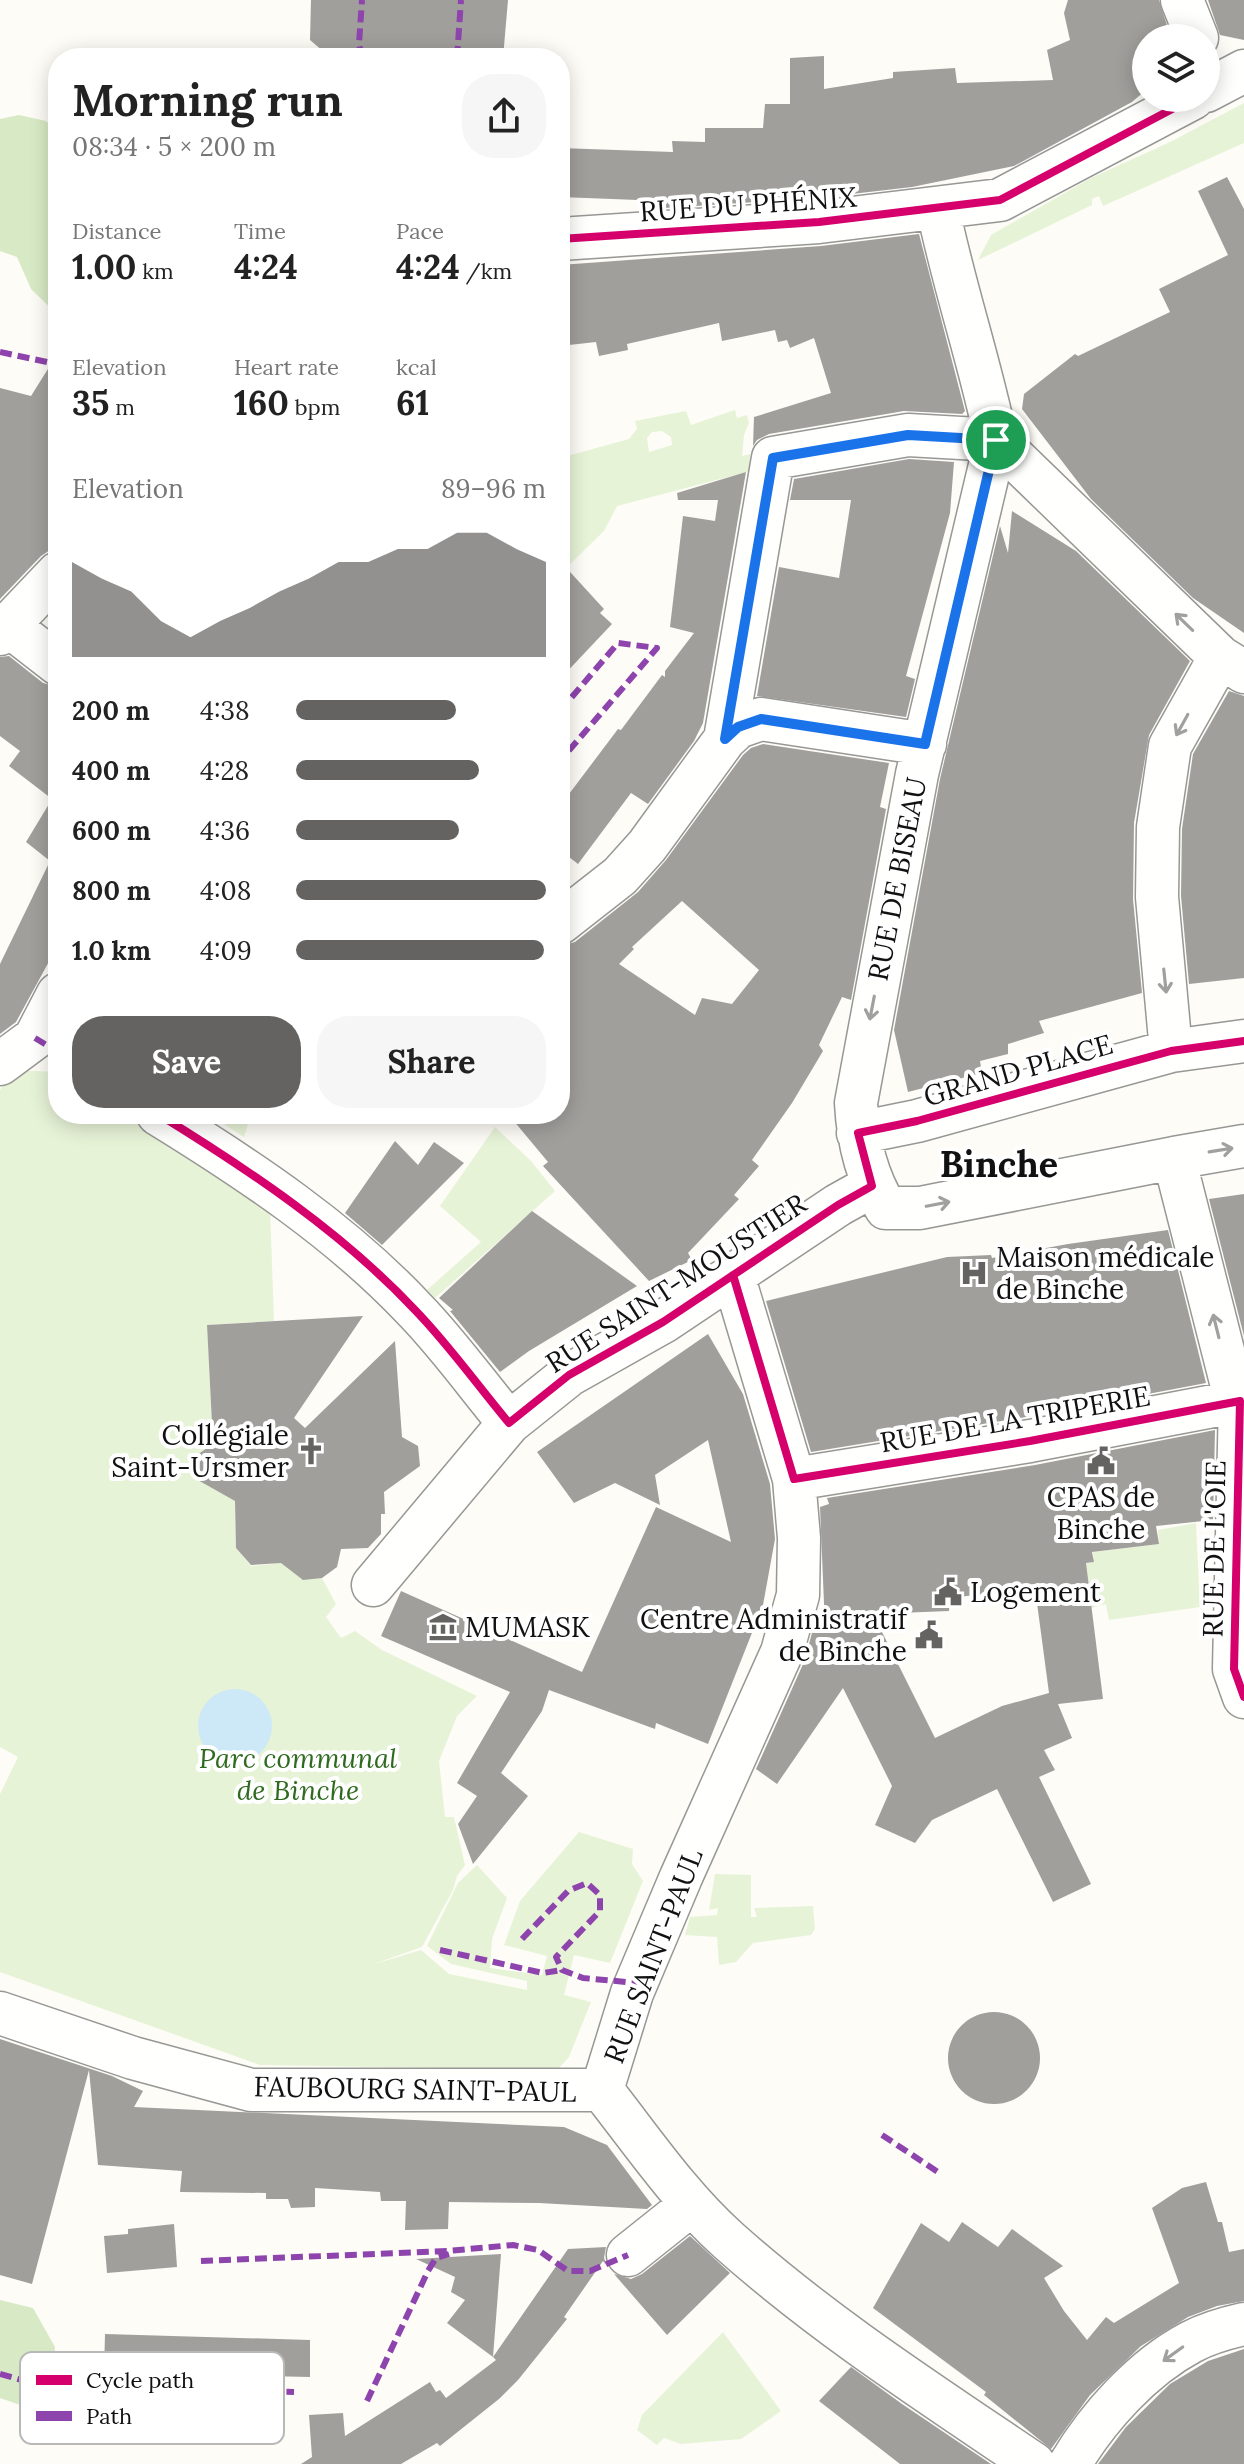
<!DOCTYPE html>
<html lang="en">
<head>
<meta charset="utf-8">
<style>
  body { margin:0; font-family:Lora,serif; background:#f6f6f6; color:#222; height:100vh; display:flex; flex-direction:column; font-size:30px; white-space:nowrap }
  * { box-sizing:border-box; margin:0 }
  p { font-size:26px; color:#767676 }
  .icon { flex:none; width:44px; height:44px; fill:none; stroke:currentColor; stroke-width:2; stroke-linecap:round; stroke-linejoin:round }
  .map { position:relative; flex:1; overflow:hidden }
  .drawer { position:absolute; left:48px; top:48px; width:522px; height:1076px; display:flex; flex-direction:column; background:#fff; border-radius:32px; box-shadow:0 4px 20px #0003 }
  .drawer>* { flex:none }
  .fabs { position:absolute; left:1132px; top:24px; display:grid; gap:16px }
  .fabs a { display:grid; place-items:center; width:88px; height:88px; border-radius:50%; background:#fff; box-shadow:0 4px 20px #0003; font-size:40px }
  .pin { position:absolute; display:grid; place-items:center; width:68px; height:68px; color:#fff; margin:-34px; border:4px solid #fff; border-radius:50%; box-shadow:0 2px 8px #0007 }
  .round { display:grid; place-items:center; flex:none; width:84px; height:84px; border-radius:32px; background:#f6f6f6 }
  .summary { display:flex; align-items:center; justify-content:space-between; height:136px; padding:0 24px }
  h1 { font-size:44px; font-weight:700; line-height:60px }
  .metrics { display:grid; grid-template-columns:repeat(3,1fr); gap:12px; height:136px; padding:8px 24px }
  .metrics div { display:grid; align-content:center }
  .metrics b { font-size:34px; font-weight:700 }
  .metrics small { font-size:22px; font-weight:400 }
  .metrics p { font-size:22px }
  .chart { height:224px; padding:16px 24px }
  .chart p { display:flex; justify-content:space-between }
  .chart svg { width:100%; height:144px; margin-top:8px; fill:#646362; opacity:.7 }
  .cta { display:flex; gap:16px; margin-top:auto; padding:16px 24px }
  .cta a { flex:1; height:92px; border-radius:32px; background:#646362; color:#fff; font-size:32px; font-weight:700; line-height:92px; text-align:center }
  .cta a+a { background:#f6f6f6; color:#222 }
  ul { padding:0 24px; list-style:none; font-size:26px }
  li { display:grid; grid-template-columns:128px 96px 1fr; align-items:center; height:60px }
  li i { height:20px; border-radius:10px; background:#646362 }
  .map>svg:first-child { display:block }
  .green { fill:#e7f3d7; fill-rule:evenodd }
  .forest { fill:#d8eac5 }
  .water { fill:#cde8f7 }
  .building { fill:#a19f9c; fill-rule:evenodd }
  .lines { fill:none; stroke-linecap:round; stroke-linejoin:round }
  .minor-casing { stroke:#979795; stroke-width:45 }
  .minor { stroke:#fffffe; stroke-width:42 }
  .quiet { stroke:#8e44ad; stroke-width:6; stroke-dasharray:12 6; stroke-linecap:butt }
  .cycleway-casing { stroke:#fff; stroke-width:13 }
  .cycleway { stroke:#d6006c; stroke-width:8 }
  .oneway { stroke:#a0a09f }
  .route-casing { stroke:#fff; stroke-width:16 }
  .route { stroke:#1a73e8; stroke-width:10 }
  .labels { text-anchor:middle; stroke-width:8; stroke-linejoin:round; paint-order:stroke }
  .street-label { font-size:28px; fill:#111; stroke:#fff }
  .poi-label { font-size:28px; fill:#111; stroke:#fff; text-anchor:start }
  .park-label { font-size:28px; font-style:italic; fill:#2f6b1f; stroke:#fff }
  .district-label { font-size:36px; font-weight:bold; fill:#111; stroke:#fff }
  .key { fill:#fff; stroke:#b8b8b8; stroke-width:2 }
  .key-label { font-size:22px; fill:#111 }
</style>
</head>
<body>
<div class="map">
<svg width="1244" height="2464" viewBox="0 0 1244 2464">
  <rect width="100%" height="100%" fill="#fdfcf7"/>
  <!-- green -->
  <path class="green" d="M1244,103V143L1103,206L1099,196L1092,199V205L978,260L991,235L1091,178L1170,142Z
    M735,410L737,418L747,415L749,423L744,435L742,456L750,454L751,471L617,506L604,531L560,574V458L629,439L637,429L635,421L686,411L691,425ZM662,431L671,437L672,445L649,452L647,438L652,432Z
    M12,1070L58,1072V1114H126L270,1207L274,1321L207,1325L213,1445L235,1490L236,1548L251,1566L273,1564L279,1552L322,1578L336,1604L326,1617L341,1638L355,1631L382,1650L477,1696L457,1716L439,1761L445,1817H454L465,1865L457,1876L453,1890L422,1947L371,1965L421,1950L449,1974L527,1990V1981L451,1964L427,1946L458,1883L477,1865L507,1898L492,1939L490,1968L542,1975L547,1956L504,1945L520,1901L579,1832L633,1849L632,1864L643,1881L610,1963L574,1955L564,1995L591,2002L569,2057L557,2070L260,2065L0,1972V1794L18,1757L0,1747V1090Z
    M208,1114H251L244,1137Z
    M495,1127L531,1161L555,1191L435,1298L427,1290L481,1242L440,1206Z
    M1196,1523L1200,1607L1109,1620L1106,1604L1091,1608L1077,1565L1094,1562L1093,1552L1159,1544L1158,1530Z
    M715,1874L751,1875V1917H757L754,1908L813,1906L815,1929L811,1935L753,1943L736,1962L719,1965L717,1937L685,1935L690,1917L717,1915L718,1908L709,1910Z
    M723,2332L781,2411L741,2439L681,2444L664,2438L657,2445L637,2430L642,2415Z"/>
  <!-- forest -->
  <path class="forest" d="M19,115L46,121L58,132V315L31,289L17,257L0,251V119Z
    M0,2300L33,2308L55,2347L52,2394L29,2408L0,2398Z"/>
  <!-- water -->
  <path class="water" d="M198 1726a37 37 0 1 1 74 0a37 37 0 1 1-74 0Z"/>
  <!-- building -->
  <path class="building" d="M311,0H508L503,58H379L324,52L310,40Z
    M1068,0H1159L1171,38H1146V90L1132,102L1014,166L912,187L817,198L665,208L664,201L560,197V148L673,152L672,141L705,142V128H763L765,104H790V58L824,56V89L893,78V72L955,68L957,83L1053,80L1047,50L1070,40L1064,13Z
    M1208,0H1244V40L1220,35Z
    M1227,177L1244,209V633L1193,598L1091,499L1022,409L1024,394L1075,354L1078,356L1170,312L1159,289L1228,255L1198,191Z
    M919,234L965,411L962,414L904,411L769,434L757,440L753,446L754,417L831,393L814,338L790,348L787,340L778,342L775,330L722,341L719,323L627,344L628,350L599,356L596,342L560,346V265L821,246Z
    M58,353V550H50L41,556L0,599V388L31,396Z
    M909,459L954,462L950,513L906,676L915,679L906,717L757,696L779,567L839,578L851,500H790L794,479Z
    M746,472L703,723L694,741L648,804L631,793L578,864L560,850V806L618,729L621,730L662,675L665,677V671L694,633L670,627L683,516L715,521L718,500H678L677,493Z
    M1012,511L1076,551L1190,661L1149,735L1134,823L1133,899L1142,993L1039,1021L1044,1033L1008,1044V1054L980,1061L982,1073L908,1092L894,1030L940,779L1000,526L1008,553Z
    M560,561L604,609L600,613L612,624L560,679Z
    M9,656L43,683L58,687V945L16,1022L0,1034V964L50,861L26,842L52,799L9,766L20,751L0,736V657Z
    M1229,691L1244,696V978L1189,984L1181,896L1182,829L1193,754Z
    M763,744L889,763L880,807L886,809L851,1000L842,997L819,1045L823,1051L792,1103L752,1160L759,1166L734,1195L739,1199L688,1253L692,1260L649,1281L543,1166L548,1162L508,1114H560V946L575,942L638,892L666,860L743,755L751,748ZM682,901L759,970L732,1004L702,998L695,1015L619,964L634,949L632,947Z
    M395,1141L418,1165L434,1142L464,1163L382,1245L345,1213Z
    M1244,1194V1336L1209,1199Z
    M532,1211L637,1286L529,1351L500,1372L450,1311L453,1310L439,1298Z
    M1168,1230L1206,1383L1026,1417L811,1452L766,1301L947,1257L991,1255L992,1258L1068,1244Z
    M363,1316L294,1418L305,1428L395,1341L402,1437L418,1446L420,1466L384,1492L385,1514H381V1534L368,1548L341,1549L337,1567L322,1578L303,1580L281,1563L251,1565L236,1548L235,1501L196,1479L194,1457L213,1444L207,1325Z
    M708,1334L743,1394L770,1484L775,1539L763,1605L708,1744L656,1723L655,1729L549,1690L542,1711L501,1773L528,1796L473,1864L458,1824L477,1796L457,1783L510,1692L381,1636L401,1591L582,1672L656,1507L731,1542L708,1440L655,1475L660,1505L615,1483L574,1503L537,1452Z
    M1215,1430L1213,1520L1156,1526L1159,1544L1092,1552L1094,1562L1086,1563L1103,1699L1058,1704L1072,1738L1044,1750L1055,1770L1039,1777L1091,1884L1053,1902L997,1789L932,1820L915,1843L875,1825L892,1786L843,1688L777,1784L756,1769L804,1662L812,1633L817,1624L825,1627L820,1507L829,1504L827,1498L1035,1465ZM1035,1588L1049,1693L1002,1706L935,1738L873,1614L949,1611L950,1598Z
    M948 2058a46 46 0 1 1 92 0a46 46 0 1 1-92 0Z
    M0,2039L112,2076L143,2091L134,2107L564,2127L607,2145L652,2205L647,2209L539,2203L449,2202L448,2229L405,2230L406,2201H381L380,2192L315,2188V2207L291,2208L288,2199H266V2193L180,2192L182,2171L98,2165L89,2070L32,2284L0,2275Z
    M1206,2182L1218,2222H1222L1229,2252L1244,2249V2301L1217,2306L1188,2317L1141,2346L1090,2395L1051,2449L984,2395L986,2392L873,2308L921,2223L949,2242L962,2222L998,2247L1012,2229L1063,2266L1044,2278L1064,2311L1087,2340L1106,2317L1114,2323L1179,2283L1152,2208L1182,2188Z
    M174,2224L177,2267L107,2273L104,2236L128,2234V2229Z
    M690,2236L730,2273L667,2335L614,2274L631,2279L642,2274Z
    M606,2247L604,2258L607,2266L603,2261L564,2317L567,2319L518,2380L499,2399L440,2446L437,2443L401,2464H301L312,2457L309,2415L343,2413L345,2436L430,2382L436,2392L440,2390L446,2398L496,2360L493,2357L568,2249Z
    M501,2254L493,2357L447,2323L465,2300L451,2292L455,2277L416,2259Z
    M105,2334L310,2340V2377L104,2372Z
    M1244,2349V2464H1098L1126,2427L1170,2384L1208,2361Z
    M851,2367L902,2404L991,2464H900L819,2401Z"/>
  <g class="lines">
    <defs>
      <path id="minor" d="M1182,0L1197,38
        M1206,91L1244,71
        M938,209C954,287 980,362 996,440L1220,657L1244,672
        M560,239L819,222L1000,200L1193,98
        M996,440L917,774L856,1103C858,1141 866,1176 886,1208H920L1174,1158L1244,1146
        M9,626L58,664
        M0,634L58,573
        M725,739L738,727L761,719L925,744
        M560,923L620,876L647,846L725,739L773,458L908,435L996,440
        M1171,1051L1157,897L1158,827L1170,746L1220,657
        M0,1064L35,1038L58,994
        M158,1114C249,1170 342,1232 415,1310C449,1345 478,1386 509,1423
        M858,1133L917,1121L1171,1051L1244,1041
        M1174,1158L1231,1382L1240,1401L1234,1669L1244,1697
        M794,1479L1030,1441L1244,1400
        M373,1585L509,1423L569,1375L663,1322L838,1205L872,1186
        M0,2013L133,2058L251,2090H602
        M602,2090L632,1993L681,1877L782,1652L798,1595L799,1538L794,1479L733,1275
        M602,2090C642,2141 680,2197 728,2240C822,2324 929,2393 1034,2464
        M628,2255L692,2204
        M1070,2464C1098,2417 1142,2368 1191,2342C1208,2333 1226,2328 1244,2324"/>
    </defs>
    <!-- minor casing -->
    <use href="#minor" class="minor-casing"/>
    <!-- minor -->
    <use href="#minor" class="minor"/>
    <!-- quiet -->
    <path class="quiet" d="M362,58L359,44L362,0
      M457,58L461,0
      M0,352L47,362
      M560,711L618,643L657,648L560,761
      M560,909L568,916
      M35,1038L58,1052
      M522,1939L568,1891L587,1883L600,1895V1911L556,1957L562,1970L583,1978L637,1983
      M440,1950L543,1973L562,1970
      M882,2135L941,2174
      M201,2261L447,2251L513,2245L538,2250L568,2271H590L628,2255
      M0,2374L40,2385L294,2392
      M367,2401L428,2271L436,2258L449,2254"/>
    <defs>
      <path id="cycleway" d="M560,239L819,222L1000,200L1193,98
        M158,1114C249,1170 342,1232 415,1310C449,1345 478,1386 509,1423L569,1375L663,1322L838,1205L872,1186L858,1133L917,1121L1171,1051L1244,1041
        M733,1275L794,1479L1030,1441L1240,1401L1234,1669L1244,1697"/>
    </defs>
    <!-- cycleway casing -->
    <use href="#cycleway" class="cycleway-casing"/>
    <!-- cycleway -->
    <use href="#cycleway" class="cycleway"/>
  </g>
  <!-- one-way arrows -->
  <defs><path id="oneway-shaft" d="M-6 0H5M1.5-3L5.5 0L1.5 3" fill="none" stroke-width="1.6" stroke-linecap="round" stroke-linejoin="round" transform="scale(2)"/></defs>
  <g class="oneway">
    <use href="#oneway-shaft" transform="translate(1184 622) rotate(-136)"/>
    <use href="#oneway-shaft" transform="translate(1182 725) rotate(119)"/>
    <use href="#oneway-shaft" transform="translate(1165 981) rotate(84)"/>
    <use href="#oneway-shaft" transform="translate(872 1008) rotate(101)"/>
    <use href="#oneway-shaft" transform="translate(1221 1150) rotate(-9)"/>
    <use href="#oneway-shaft" transform="translate(938 1204) rotate(-11)"/>
    <use href="#oneway-shaft" transform="translate(1216 1326) rotate(-104)"/>
    <use href="#oneway-shaft" transform="translate(1173 2354) rotate(144)"/>
  </g>
  <g class="lines">
    <defs>
      <path id="route" d="M908,435L996,440L925,744L761,719L738,727L725,739L773,458Z"/>
    </defs>
    <!-- route casing -->
    <use href="#route" class="route-casing"/>
    <!-- route -->
    <use href="#route" class="route"/>
  </g>
  <!-- icons -->
  <defs>
    <symbol id="hospital-bare" viewBox="-9 -9 18 18"><path d="M-5-5h3v3.5h4V-5h3V5h-3V1.5h-4V5h-3Z" fill="#646362" stroke="#fff" stroke-width="2.5" paint-order="stroke"/></symbol>
    <symbol id="church-bare" viewBox="-9 -9 18 18"><path d="M-1.2-6h2.4v3.5h3.3v2.4h-3.3V6h-2.4V-.1h-3.3v-2.4h3.3Z" fill="#646362" stroke="#fff" stroke-width="2.5" paint-order="stroke"/></symbol>
    <symbol id="civic-bare" viewBox="-9 -9 18 18"><path d="M-.6-6.5H3V-4.5H.6V-3L4-1V1h2V6H-6V1h2V-1L-.6-3ZM-1.2 2.5V6h2.4V2.5Z" fill="#646362" stroke="#fff" stroke-width="2.5" paint-order="stroke"/></symbol>
    <symbol id="museum-bare" viewBox="-9 -9 18 18"><path d="M0-6L6-3V-2H-6V-3ZM-5-1h2V3h-2ZM-1-1h2V3h-2ZM3-1h2V3H3ZM-6 4H6V6H-6Z" fill="#646362" stroke="#fff" stroke-width="2.5" paint-order="stroke"/></symbol>
  </defs>
  <g fill-rule="evenodd">
    <use href="#hospital-bare" x="954" y="1253" width="40" height="40"/>
    <use href="#church-bare" x="291" y="1431" width="40" height="40"/>
    <use href="#civic-bare" x="1081" y="1441" width="40" height="40"/>
    <use href="#civic-bare" x="928" y="1572" width="40" height="40"/>
    <use href="#museum-bare" x="423" y="1607" width="40" height="40"/>
    <use href="#civic-bare" x="909" y="1615" width="40" height="40"/>
  </g>
  <g class="labels">
    <!-- street labels -->
    <g class="street-label">
      <text transform="translate(748 204) rotate(-4)" y="10">RUE DU PHÉNIX</text>
      <text transform="translate(897 879) rotate(-79)" y="10">RUE DE BISEAU</text>
      <text transform="translate(1018 1070) rotate(-16)" y="10">GRAND PLACE</text>
      <text transform="translate(676 1283) rotate(-33)" y="10">RUE SAINT-MOUSTIER</text>
      <text transform="translate(1015 1419) rotate(-10)" y="10">RUE DE LA TRIPERIE</text>
      <text transform="translate(1214 1549) rotate(-89)" y="10">RUE DE L'OIE</text>
      <text transform="translate(653 1956) rotate(-69)" y="10">RUE SAINT-PAUL</text>
      <text transform="translate(415 2089) rotate(1)" y="10">FAUBOURG SAINT-PAUL</text>
    </g>
    <!-- poi labels -->
    <g class="poi-label">
      <text x="996" y="1267">Maison médicale<tspan x="996" dy="32">de Binche</tspan></text>
      <text x="289" y="1445" text-anchor="end">Collégiale<tspan x="289" dy="32">Saint-Ursmer</tspan></text>
      <text x="1101" y="1507" text-anchor="middle">CPAS de<tspan x="1101" dy="32">Binche</tspan></text>
      <text x="970" y="1602">Logement</text>
      <text x="907" y="1629" text-anchor="end">Centre Administratif<tspan x="907" dy="32">de Binche</tspan></text>
      <text x="465" y="1637">MUMASK</text>
    </g>
    <!-- park labels -->
    <g class="park-label">
      <text x="298" y="1768">Parc communal<tspan x="298" dy="32">de Binche</tspan></text>
    </g>
    <!-- district labels -->
    <g class="district-label">
      <text x="999" y="1177">Binche</text>
    </g>
  </g>
  <!-- legend -->
  <rect x="20" y="2352" width="264" height="92" rx="12" class="key"/>
  <rect x="36" y="2375" width="36" height="10" fill="#d6006c"/>
  <rect x="36" y="2411" width="36" height="10" fill="#8e44ad"/>
  <g class="key-label">
    <text x="86" y="2388">Cycle path</text>
    <text x="86" y="2424">Path</text>
  </g>
</svg>
<div class="fabs">
<a><svg class="icon" aria-label="layers" viewBox="0 0 24 24"><path d="M12 4l9 5-9 5-9-5zM3 14l9 5 9-5"/></svg></a>
</div>
<div class="pin" style="left:996px;top:440px;background:#1e9e55"><svg class="icon" aria-label="arrive" viewBox="0 0 24 24"><path d="M6 21V4h12l-3 4 3 4H6"/></svg></div>
<section class="drawer">
<div class="summary"><div><h1>Morning run</h1><p>08:34 · 5 × 200 m</p></div><a class="round"><svg class="icon" aria-label="share" viewBox="0 0 24 24"><path d="M12 15V3M7 8l5-5 5 5M5 13v7h14v-7"/></svg></a></div>
<div class="metrics">
<div><p>Distance</p><b>1.00<small> km</small></b></div>
<div><p>Time</p><b>4:24</b></div>
<div><p>Pace</p><b>4:24<small> /km</small></b></div>
</div>
<div class="metrics">
<div><p>Elevation</p><b>35<small> m</small></b></div>
<div><p>Heart rate</p><b>160<small> bpm</small></b></div>
<div><p>kcal</p><b>61</b></div>
</div>
<div class="chart"><p><span>Elevation</span>89–96 m</p>
<svg viewBox="0 0 160 44" preserveAspectRatio="none"><path d="M0 44V15L10 20L20 24L30 33L40 38L50 33L60 29L70 24L80 20L90 15L100 15L110 11L120 11L130 6L140 6L150 11L160 15V44z"/></svg>
</div>
<ul>
<li><b>200 m</b>4:38<i style="width:64%"></i></li>
<li><b>400 m</b>4:28<i style="width:73%"></i></li>
<li><b>600 m</b>4:36<i style="width:65%"></i></li>
<li><b>800 m</b>4:08<i style="width:100%"></i></li>
<li><b>1.0 km</b>4:09<i style="width:99%"></i></li>
</ul>
<div class="cta"><a>Save</a><a>Share</a></div>
</section>
</div>
</body>
</html>
